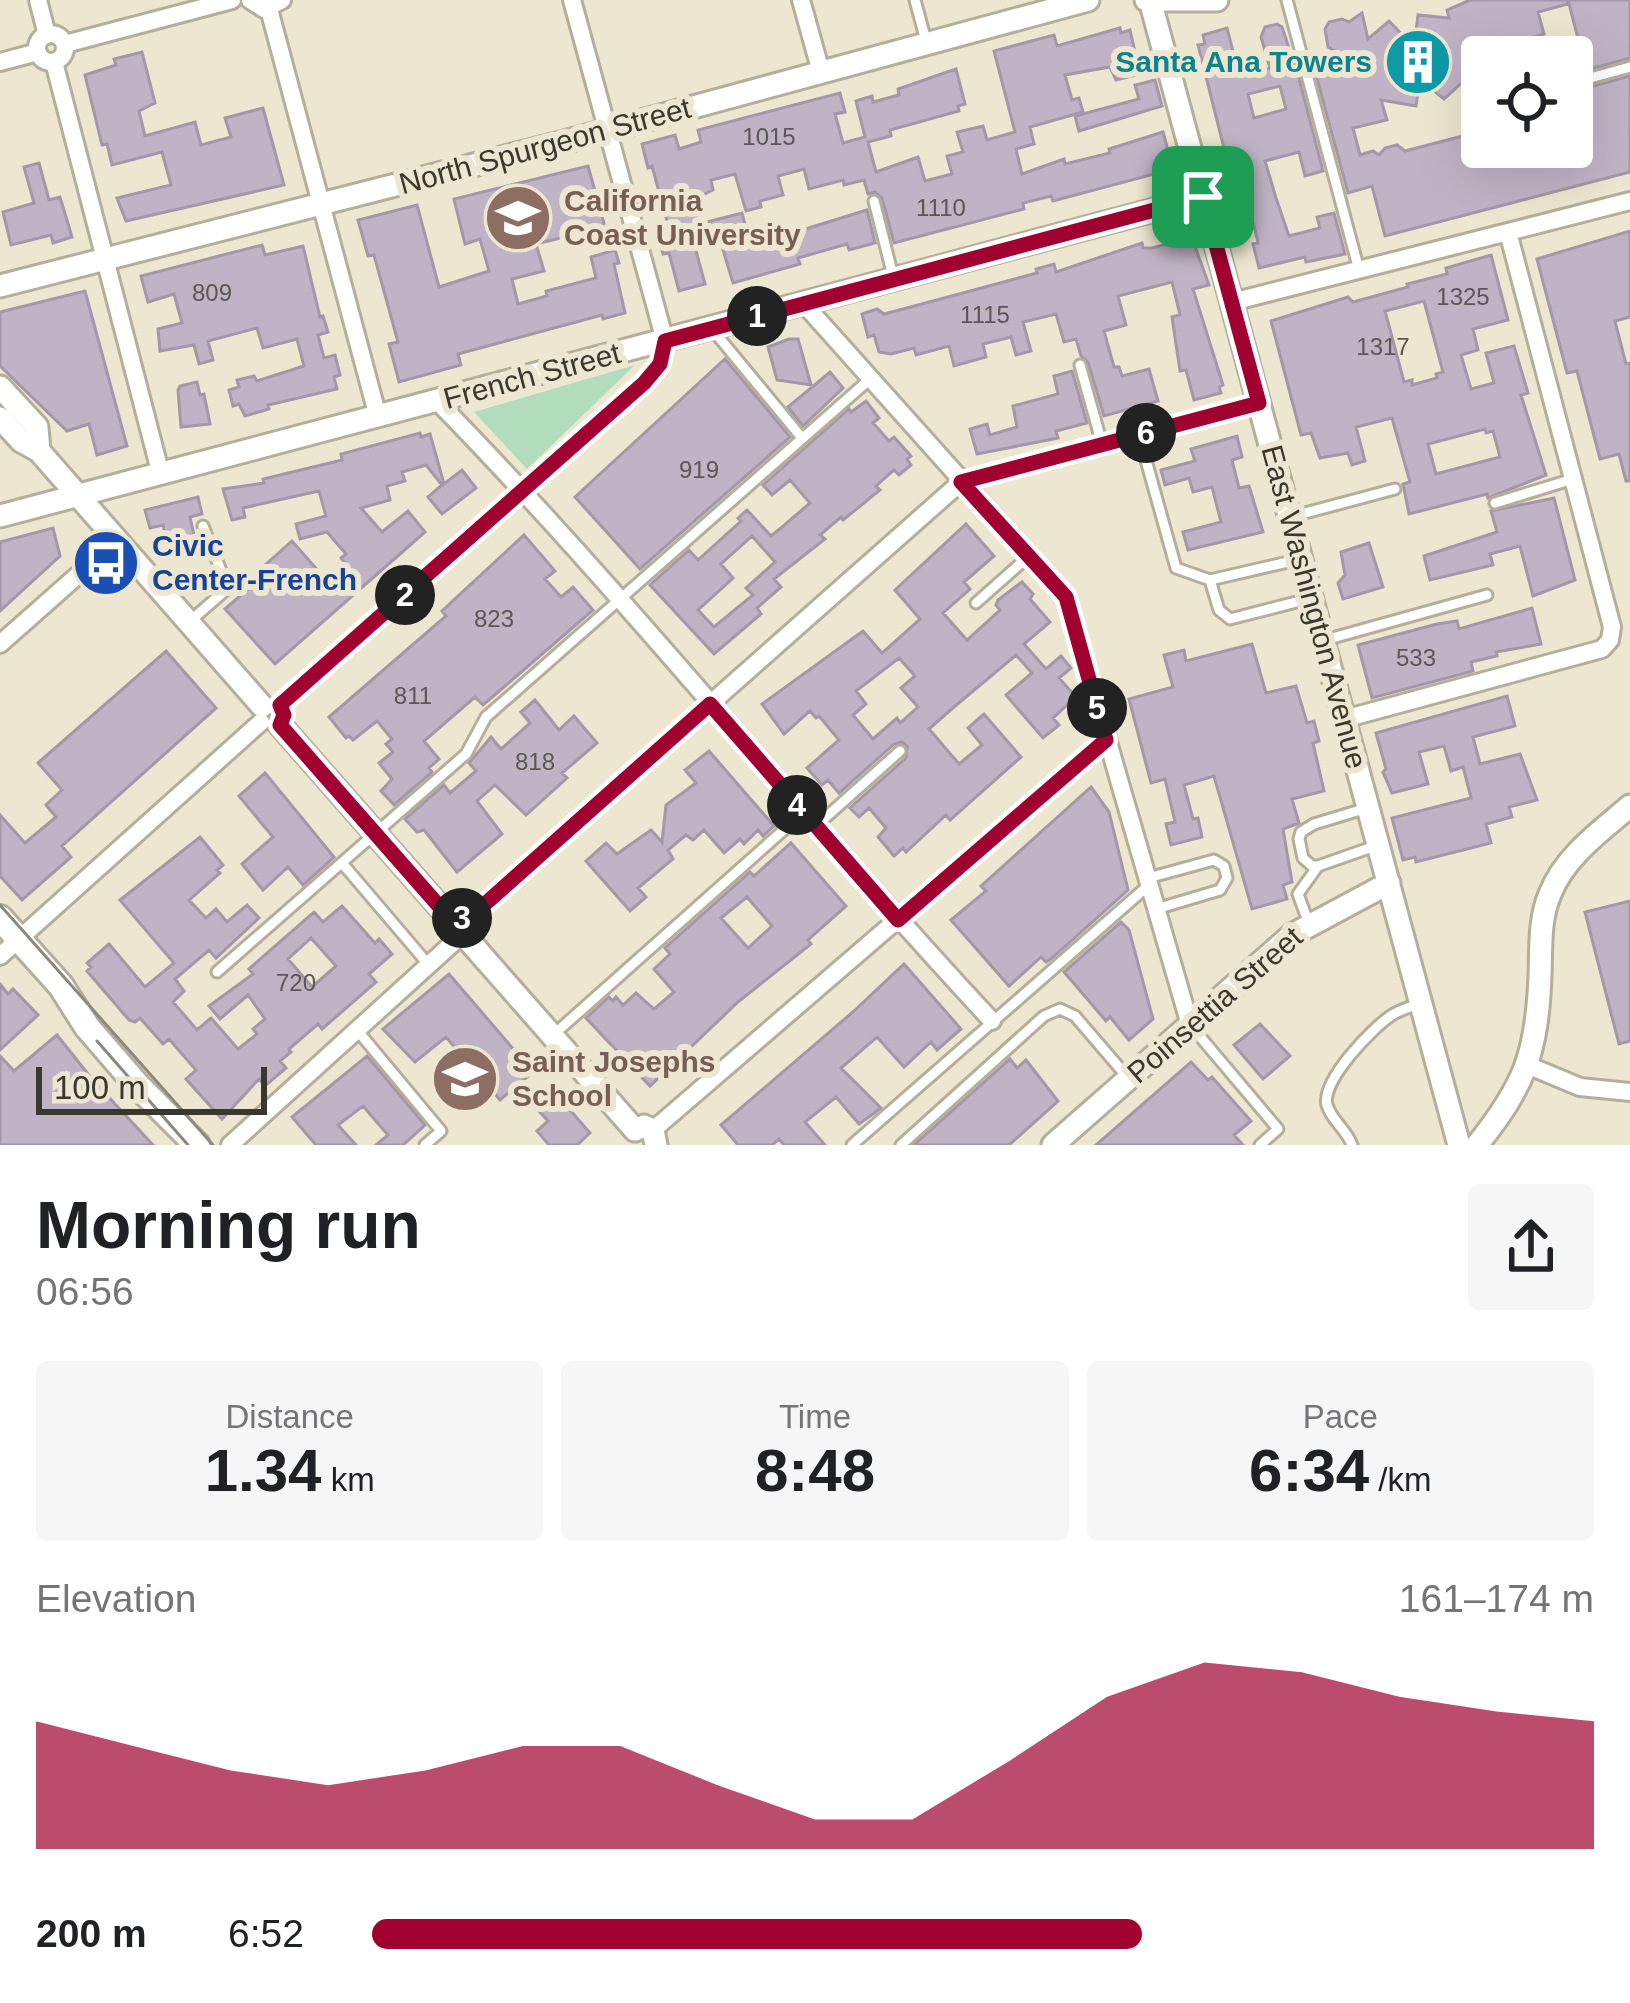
<!DOCTYPE html>
<html lang="en">
<head>
<meta charset="utf-8">
<style>
  body { margin:0; font-family:Helvetica,sans-serif; background:#f6f6f6; color:#202124; height:100vh; display:flex; flex-direction:column; font-size:45px; white-space:nowrap }
  * { box-sizing:border-box; margin:0 }
  p { font-size:39px; color:#757577 }
  .icon { flex:none; width:66px; height:66px; fill:none; stroke:currentColor; stroke-width:2; stroke-linecap:round; stroke-linejoin:round }
  .map { position:relative; height:1145px; overflow:hidden }
  .side { display:flex; flex-direction:column; background:#fff; flex:1 }
  .side>* { flex:none }
  .controls { position:absolute; left:1461px; top:36px; display:grid; gap:24px }
  .controls a { display:grid; place-items:center; width:132px; height:132px; border-radius:12px; background:#fff; box-shadow:0 12px 48px #0002; font-size:60px }
  .scale { position:absolute; left:36px; bottom:30px; width:231px; box-sizing:border-box; padding-left:12px; border:6px solid #3a372f; border-top:0; font-size:33px; line-height:42px; white-space:nowrap; color:#3a372f; -webkit-text-stroke:9px #ede7d1; paint-order:stroke }
  .pin { position:absolute; display:grid; place-items:center; width:102px; height:102px; color:#fff; margin:-51px; border-radius:24px; box-shadow:0 6px 18px #0006 }
  .km { position:absolute; width:60px; height:60px; margin:-30px; border-radius:50%; background:#222; color:#fff; font-size:33px; line-height:60px; text-align:center }
  .round { display:grid; place-items:center; flex:none; width:126px; height:126px; border-radius:12px; background:#f6f6f6 }
  .headline { display:flex; align-items:center; justify-content:space-between; height:204px; padding:0 36px }
  h1 { font-size:66px; font-weight:800; line-height:90px }
  .figures { display:grid; grid-template-columns:repeat(3,1fr); gap:18px; height:204px; padding:12px 36px }
  .figures div { display:grid; align-content:center; border-radius:12px; background:#f6f6f6; text-align:center }
  .figures b { font-size:60px; font-weight:800 }
  .figures small { font-size:33px; font-weight:400 }
  .figures p { font-size:33px }
  .chart { height:336px; padding:24px 36px }
  .chart p { display:flex; justify-content:space-between }
  .chart svg { width:100%; height:216px; margin-top:12px; fill:#a10130; opacity:.7 }
  ul { padding:0 36px; list-style:none; font-size:39px }
  li { display:grid; grid-template-columns:192px 144px 1fr; align-items:center; height:90px }
  li i { height:30px; border-radius:15px; background:#a10130 }
  .map>svg:first-child { display:block }
  .green { fill:#b2ddbd }
  .building { fill:#c0b3c5; stroke:#a497a9; stroke-width:3; fill-rule:evenodd }
  .lines { fill:none; stroke-linecap:round; stroke-linejoin:round }
  .service-casing { stroke:#b4ae9a; stroke-width:15 }
  .minor-casing { stroke:#b4ae9a; stroke-width:22 }
  .tertiary-casing { stroke:#b4ae9a; stroke-width:27 }
  .secondary-casing { stroke:#b4ae9a; stroke-width:30 }
  .service { stroke:#fff; stroke-width:9 }
  .minor { stroke:#fff; stroke-width:16 }
  .tertiary { stroke:#fff; stroke-width:21 }
  .secondary { stroke:#fff; stroke-width:24 }
  .tram { stroke:#8c887a; stroke-width:3 }
  .route-casing { stroke:#fff; stroke-width:24 }
  .route { stroke:#a10130; stroke-width:15 }
  .labels { text-anchor:middle; stroke-width:12; stroke-linejoin:round; paint-order:stroke }
  .number-label { font-size:24px; fill:#5c5654 }
  .culture-label { font-size:30px; font-weight:bold; fill:#0d838f; stroke:#ede7d1; text-anchor:end }
  .street-label { font-size:30px; fill:#3a372f; stroke:#ede7d1 }
  .education-label { font-size:30px; font-weight:bold; fill:#785e54; stroke:#ede7d1; text-anchor:start }
  .transit-label { font-size:30px; font-weight:bold; fill:#164399; stroke:#ede7d1; text-anchor:start }
</style>
</head>
<body>
<div class="map">
<svg width="1630" height="1145" viewBox="0 0 1630 1145">
  <rect width="100%" height="100%" fill="#ede7d1"/>
  <!-- green -->
  <path class="green" d="M635,365L527,469L474,412Z"/>
  <!-- building -->
  <path class="building" d="M1470,0H1567L1568,4L1538,12L1544,34L1531,38L1535,54L1482,57V98L1472,100L1465,80L1444,99L1433,90L1418,93L1416,106L1381,100L1387,120L1353,128L1360,155L1373,151L1379,155L1385,148L1397,145L1405,151L1482,131V147H1572V92L1630,76V172L1385,236L1372,186L1348,193L1315,71L1351,60L1328,47L1325,29L1329,22L1342,19L1349,22L1362,13L1368,39L1389,21L1414,47L1418,15L1449,18L1447,10Z
    M1568,0H1630V58L1572,74V48L1580,46Z
    M1277,24L1282,27L1298,75L1323,171L1305,176L1299,152L1265,161L1276,198L1289,236L1320,228L1317,217L1334,213L1345,254L1306,262L1305,257L1259,268L1253,244L1258,243L1255,230L1251,215L1246,216L1239,191L1235,192L1198,45L1205,44L1203,35L1227,28L1236,63L1242,61L1246,75L1270,68L1261,37L1265,27ZM1280,86L1286,109L1254,118L1248,94Z
    M1120,28L1121,33L1130,30L1140,74L1116,80L1110,67L1065,75L1072,100L1079,98L1083,112L1030,127L1034,144L1016,149L1022,174L1064,159L1065,164L1110,153L1109,149L1163,132L1173,169L1053,201L1051,196L1023,203L1024,209L894,243L882,198L875,192L868,194L864,180L844,185L843,180L809,189L804,169L778,176L783,195L760,201L761,207L746,211L735,174L711,180L713,190L696,198L703,223L742,213L748,236L784,226L786,235L867,210L875,243L849,250L847,244L798,258L800,264L733,283L720,240L695,247L705,284L679,291L669,253L663,254L658,236L670,232L652,166L648,168L642,144L675,135L679,149L701,142L698,130L840,93L845,112L835,114L843,143L865,137L856,101L872,96L873,102L899,95L898,89L956,69L965,104L958,106L959,111L890,130L891,136L868,142L876,172L918,157L925,181L952,174L947,156L963,152L957,132L983,126L987,140L1015,132L994,51L1054,35L1057,46Z
    M142,52L155,103L139,111L145,136L195,122L201,145L231,137L225,118L263,108L284,185L126,221L117,198L171,185L162,152L112,165L107,144L102,145L85,75L116,65L114,59Z
    M1155,80L1162,106L1079,131L1075,116L1139,99L1135,85Z
    M39,163L49,200L60,197L72,237L53,243L51,235L11,245L3,212L34,203L24,167Z
    M588,166L605,227L536,244L544,271L512,279L518,304L547,296L546,291L596,278L591,257L615,250L619,263L614,264L625,313L603,319L602,315L458,354L461,365L399,382L389,344L398,342L374,255L368,256L358,220L417,205L439,287L489,271L480,239L465,244L454,199Z
    M1630,231V317L1615,321L1626,364L1630,363V481H1626L1619,454L1600,459L1577,371L1567,373L1537,259Z
    M1182,240L1183,244L1193,241L1209,285L1193,289L1223,385L1219,387L1221,393L1194,400L1186,370L1180,371L1172,317L1180,315L1172,282L1118,296L1126,325L1104,331L1114,367H1119L1122,376L1149,369L1158,401L1104,416L1088,362L1081,356L1076,339L1064,342L1056,314L1023,322L1031,351L1016,355L1011,337L983,344L986,357L954,366L949,346L916,355L914,348L891,354L879,352L874,335L868,337L862,314L877,309L884,314L922,304L1037,273L1036,269L1054,264L1056,272L1142,243L1143,248H1152Z
    M262,245L265,255L303,246L320,317L323,316L328,332L318,335L324,358L335,355L340,375L334,377L337,389L268,405L269,409L245,416L239,404L233,406L229,390L239,387L237,380L254,376L257,381L304,366L297,339L263,348L257,328L208,341L213,360L199,364L194,345L160,351L158,329L182,323L174,294L148,302L141,276Z
    M1491,255L1508,320L1473,329L1478,350L1461,355L1471,389L1494,383L1486,353L1514,346L1528,393L1521,395L1546,475L1488,498L1487,494L1409,514L1403,484L1410,482L1392,418L1356,427L1365,461L1352,465L1348,453L1320,458L1311,433L1301,435L1271,321L1348,297L1353,302L1408,287L1407,284L1447,274L1446,268ZM1424,301L1443,372L1436,374L1437,378L1412,385V380L1404,382L1385,311ZM1485,429L1486,433L1493,431L1500,457L1436,474L1428,444Z
    M85,291L127,446L97,455L89,424L67,431L0,366V312Z
    M789,339H798L811,385L777,380L768,347Z
    M725,359L790,437L640,569L575,497Z
    M1072,371L1087,423L1056,431L1058,438L977,454L970,429L987,424L990,435L1017,427L1013,406L1058,394L1054,376Z
    M830,372L843,388L803,426L788,407Z
    M197,382L200,395L204,394L210,424L181,427L178,390L180,386Z
    M866,401L879,418L873,423L889,441L894,437L911,456L907,459L911,465L899,475L894,470L876,486L880,490L843,520L841,517L820,535L825,539L774,579L781,587L757,608L761,614L714,654L650,585L689,550L698,560L741,521L738,518L747,510L771,536L781,528L810,503L790,480L772,495L763,485L849,409L851,412ZM752,536L775,562L746,588L753,595L714,627L698,610L733,578L721,564Z
    M420,433L421,437L430,434L444,484L462,470L476,488L442,514L428,497L442,485L426,465L402,472L405,481L387,486L390,500L361,508L382,532L408,511L425,532L275,664L225,609L261,578L256,573L292,541L329,583L348,566L341,558L346,554L327,532L300,539L296,524L326,516L319,491L243,508L245,517L232,520L223,489L264,483L263,479L342,460L341,454Z
    M1237,436L1242,457L1232,460L1239,488L1249,486L1263,532L1188,550L1183,532L1221,522L1212,487L1193,492L1189,478L1165,485L1161,470L1195,461L1191,449Z
    M198,497L202,514L190,517L196,544L181,548L179,541L167,544L163,525L150,528L145,510Z
    M1554,498L1575,580L1533,596L1520,546L1490,554L1493,565L1430,580L1424,556L1497,532L1491,511Z
    M966,524L994,556L964,582L970,589L943,613L967,640L1000,610L996,605L998,600L1022,582L1033,594L1030,599L1050,622L1024,644L1046,669L1061,656L1071,668L1059,678L1076,697L1053,718L1059,725L1043,738L1006,695L1032,673L1016,655L954,707L929,729L959,764L982,745L968,728L984,714L1021,757L950,820L946,815L906,852L903,848L894,856L878,837L886,828L869,808L859,817L850,808L906,758L907,746L902,742L894,744L839,793L828,780L822,785L807,768L839,740L819,716L816,718L810,711L784,734L762,704L863,631L882,653L920,619L895,590ZM899,658L915,676L901,688L918,707L900,723L897,718L873,739L853,715L866,704L856,691Z
    M53,528L60,556L0,611V542Z
    M524,535L555,571L545,579L561,597L573,587L593,610L483,705L475,697L424,741L439,759L429,768L432,772L394,805L381,791L392,779L379,763L393,752L386,744L392,739L377,721L353,740L349,736L346,738L329,717L446,616L442,611Z
    M1369,543L1383,587L1343,599L1338,583L1345,575L1341,552Z
    M1532,608L1541,644L1496,652L1497,656L1471,662L1473,671L1372,698L1358,645L1437,624L1457,621L1459,629Z
    M1252,644L1266,693L1296,686L1307,723L1314,721L1319,741L1313,743L1324,791L1292,799L1299,823L1283,829L1292,882L1283,885L1287,899L1252,909L1214,776L1184,785L1193,819L1198,818L1202,837L1171,845L1166,824L1175,822L1165,779L1151,783L1129,699L1173,687L1164,655L1184,650L1186,661Z
    M166,651L216,708L62,846L71,857L22,900L0,876V815L25,843L56,817L46,805L62,790L38,763Z
    M1507,696L1515,726L1473,737L1480,764L1520,754L1537,800L1509,807L1512,817L1486,824L1491,843L1416,862L1415,857L1403,860L1392,818L1471,798L1463,767L1451,771L1444,746L1419,752L1428,784L1392,793L1383,772L1386,769L1376,733Z
    M535,700L559,730L574,716L597,743L562,773L567,778L526,815L495,785L477,801L502,834L457,872L424,830L417,832L405,819L444,785L450,793L476,771L469,763L491,737L501,749L530,723L521,712Z
    M709,751L774,826L763,836L758,830L744,844L740,839L724,853L704,830L693,840L686,835L668,850L673,859L638,888L646,897L630,911L586,861L606,843L617,854L651,830L662,842L666,805L696,783L685,770Z
    M265,773L334,857L303,885L288,867L263,890L242,864L273,837L239,796Z
    M1091,787L1109,812L1128,890L1052,958L1046,962L1041,957L1009,986L951,920L986,891L981,886Z
    M200,837L223,865L217,870L220,873L189,900L206,918L216,909L227,922L247,905L259,918L216,958L209,950L175,979L184,991L173,1002L197,1030L211,1018L238,1049L257,1034L253,1029L265,1019L248,995L220,1019L209,1006L253,974L249,969L314,912L323,922L342,906L375,943L379,939L392,954L369,974L376,982L322,1029L318,1024L289,1049L291,1052L280,1061L286,1068L265,1086L259,1079L222,1119L186,1079L196,1070L169,1039L163,1044L140,1018L135,1022L129,1020L87,971L91,967L87,963L109,944L145,987L174,963L120,900ZM311,938L336,966L312,987L288,959Z
    M791,843L846,906L808,940L811,944L738,1002L650,1086L586,1018L609,997L613,1001L616,997L623,1005L636,993L654,1009L674,992L654,969L670,954L665,948L750,872L754,876ZM747,897L772,926L748,948L721,918Z
    M1630,901V1041L1619,1044L1585,912Z
    M1121,922L1129,930L1153,1019L1129,1040L1110,1017L1106,1021L1064,972Z
    M904,964L961,1029L937,1050L931,1042L904,1067L877,1037L841,1068L881,1108L859,1124L836,1097L805,1122L825,1145H784L779,1139L772,1145H738L721,1125L854,1011Z
    M449,974L533,1072L500,1100L446,1037L415,1062L383,1029Z
    M0,984L8,994L13,989L38,1015L0,1050Z
    M1260,1024L1290,1056L1263,1079L1234,1045Z
    M57,1035L92,1079L153,1145H0V1056L14,1071Z
    M367,1056L425,1125L403,1145H376L388,1135L363,1106L338,1125L356,1145H316L292,1117Z
    M1010,1059L1017,1068L1026,1060L1058,1101L1009,1145H914Z
    M1191,1062L1208,1080L1212,1077L1251,1121L1234,1135L1243,1145H1096Z
    M555,1093L590,1133L577,1145H549L537,1131L548,1121L537,1109Z"/>
  <g class="lines">
    <defs>
      <path id="service" d="M915,0L926,41
        M1287,0L1359,270
        M1572,83L1630,67
        M1474,109L1482,107
        M874,201L894,280
        M712,329L802,438
        M1080,365L1102,444
        M1139,435L1176,568L1210,580L1301,559
        M1495,503L1573,479
        M1290,517L1395,489
        M1210,580L1219,610L1230,619L1308,599
        M976,603L1029,556
        M189,622L228,588L203,526
        M1325,640L1487,595
        M1367,808L1314,824L1301,832L1299,839L1303,858L1312,866H1318L1378,845
        M816,826L900,751
        M342,863L428,964
        M1148,878L1214,860L1224,866L1227,878L1220,890L1156,909
        M1309,924L1298,894L1318,866
        M217,972L466,754L486,717L870,379
        M1192,1027L1278,1129L1260,1145
        M357,1030L441,1131L425,1145
        M552,1036L804,812
        M852,1145L1149,885
        M901,1145L1044,1016L1060,1009L1075,1016L1129,1079
        M1352,1145C1347,1130 1331,1120 1327,1105C1321,1081 1372,1028 1392,1015C1400,1010 1410,1007 1419,1004"/>
      <path id="minor" d="M38,0L47,35
        M250,0L264,9L282,0
        M801,0L821,72
        M269,9L378,417
        M37 48a14 14 0 1 1 28 0a14 14 0 1 1-28 0Z
        M65,44L232,0
        M0,62L38,52
        M54,62L161,475
        M1232,302L1630,201
        M804,304L1066,597L1190,1025
        M438,402C631,600 803,818 992,1021
        M0,644L87,567
        M280,705L645,383L660,364L665,341L572,0
        M1344,719L1602,649L1610,640L1612,627L1508,232
        M467,919L961,482L1259,403
        M0,956L261,722
        M1527,1065L1580,1087L1630,1092
        M653,1130L1106,740
        M230,1145L454,942"/>
      <path id="tertiary" d="M1146,0H1217
        M1150,0L1459,1145
        M0,286L564,142L1088,0
        M0,387L37,427L39,451
        M0,418L21,441L39,451L262,706
        M0,516L1203,197
        M280,725L453,922
        M470,942L635,1130
        M635,1130L644,1126L653,1130L656,1145
        M1053,1145L1292,935L1389,883
        M1477,1145C1525,1085 1537,1053 1540,976C1541,950 1539,919 1550,894C1565,856 1600,832 1630,806"/>
      <path id="secondary" d="M0,918L61,986L87,1027L138,1086L197,1145"/>
    </defs>
    <!-- service casing -->
    <use href="#service" class="service-casing"/>
    <!-- minor casing -->
    <use href="#minor" class="minor-casing"/>
    <!-- tertiary casing -->
    <use href="#tertiary" class="tertiary-casing"/>
    <!-- secondary casing -->
    <use href="#secondary" class="secondary-casing"/>
    <!-- service -->
    <use href="#service" class="service"/>
    <!-- minor -->
    <use href="#minor" class="minor"/>
    <!-- tertiary -->
    <use href="#tertiary" class="tertiary"/>
    <!-- secondary -->
    <use href="#secondary" class="secondary"/>
    <!-- tram -->
    <path class="tram" d="M0,905L213,1145
      M97,1041L188,1145"/>
  </g>
  <g class="lines">
    <defs>
      <path id="route" d="M1203,197L1259,403L961,482L1066,597L1106,740L898,920L710,704L467,920L453,922L280,725L284,715L280,705L644,383L660,364L665,341Z"/>
    </defs>
    <!-- route casing -->
    <use href="#route" class="route-casing"/>
    <!-- route -->
    <use href="#route" class="route"/>
  </g>
  <!-- icons -->
  <defs>
    <symbol id="building-disc" viewBox="-11 -11 22 22"><circle r="9.5" fill="#0f9aa8" stroke="#ede7d1"/><path d="M-4-6H4V6H1V3H-1V6H-4ZM-2.5-4.3h1.7v1.8h-1.7ZM.8-4.3h1.7v1.8H.8ZM-2.5-1h1.7V.8h-1.7ZM.8-1h1.7V.8H.8Z" fill="#fff"/></symbol>
    <symbol id="university-disc" viewBox="-11 -11 22 22"><circle r="9.5" fill="#8d6e63" stroke="#ede7d1"/><path d="M0-5L7-2L0 1L-7-2ZM-4 1L0 2.5L4 1V4Q0 6-4 4Z" fill="#fff"/></symbol>
    <symbol id="bus-disc" viewBox="-11 -11 22 22"><circle r="9.5" fill="#1a4fb4" stroke="#ede7d1"/><path d="M-5-6H5V4H4V6H2V4H-2V6H-4V4H-5ZM-3.5-4V0h7V-4ZM-3.5 1.2v1.5H-2V1.2ZM2 1.2v1.5H3.5V1.2Z" fill="#fff"/></symbol>
    <symbol id="school-disc" viewBox="-11 -11 22 22"><circle r="9.5" fill="#8d6e63" stroke="#ede7d1"/><path d="M0-5L7-2L0 1L-7-2ZM-4 1L0 2.5L4 1V4Q0 6-4 4Z" fill="#fff"/></symbol>
  </defs>
  <g fill-rule="evenodd">
    <use href="#building-disc" x="1380" y="24" width="76" height="76"/>
    <use href="#university-disc" x="480" y="180" width="76" height="76"/>
    <use href="#bus-disc" x="68" y="525" width="76" height="76"/>
    <use href="#school-disc" x="427" y="1041" width="76" height="76"/>
  </g>
  <g class="labels">
    <!-- number labels -->
    <g class="number-label">
      <text x="769" y="145">1015</text>
      <text x="941" y="216">1110</text>
      <text x="212" y="301">809</text>
      <text x="1463" y="305">1325</text>
      <text x="985" y="323">1115</text>
      <text x="1383" y="355">1317</text>
      <text x="699" y="478">919</text>
      <text x="494" y="627">823</text>
      <text x="1416" y="666">533</text>
      <text x="413" y="704">811</text>
      <text x="535" y="770">818</text>
      <text x="296" y="991">720</text>
    </g>
    <!-- culture labels -->
    <g class="culture-label">
      <text x="1372" y="72">Santa Ana Towers</text>
    </g>
    <!-- street labels -->
    <g class="street-label">
      <text transform="translate(545 146) rotate(-15)" y="10">North Spurgeon Street</text>
      <text transform="translate(532 376) rotate(-15)" y="10">French Street</text>
      <text transform="translate(1314 607) rotate(75)" y="10">East Washington Avenue</text>
      <text transform="translate(1215 1005) rotate(-41)" y="10">Poinsettia Street</text>
    </g>
    <!-- education labels -->
    <g class="education-label">
      <text x="564" y="211">California<tspan x="564" dy="34">Coast University</tspan></text>
      <text x="512" y="1072">Saint Josephs<tspan x="512" dy="34">School</tspan></text>
    </g>
    <!-- transit labels -->
    <g class="transit-label">
      <text x="152" y="556">Civic<tspan x="152" dy="34">Center-French</tspan></text>
    </g>
  </g>
</svg>
<div class="controls">
<a><svg class="icon" aria-label="locate" viewBox="0 0 24 24"><circle cx="12" cy="12" r="6"/><path d="M12 2v4M12 18v4M2 12h4M18 12h4"/></svg></a>
</div>
<div class="scale">100 m</div>
<div class="pin" style="left:1203px;top:197px;background:#1e9e55"><svg class="icon" aria-label="arrive" viewBox="0 0 24 24"><path d="M6 21V4h12l-3 4 3 4H6"/></svg></div>
<b class="km" style="left:757px;top:316px">1</b>
<b class="km" style="left:405px;top:595px">2</b>
<b class="km" style="left:462px;top:918px">3</b>
<b class="km" style="left:797px;top:805px">4</b>
<b class="km" style="left:1097px;top:708px">5</b>
<b class="km" style="left:1146px;top:433px">6</b>
</div>
<section class="side">
<div class="headline"><div><h1>Morning run</h1><p>06:56</p></div><a class="round"><svg class="icon" aria-label="share" viewBox="0 0 24 24"><path d="M12 15V3M7 8l5-5 5 5M5 13v7h14v-7"/></svg></a></div>
<div class="figures">
<div><p>Distance</p><b>1.34<small> km</small></b></div>
<div><p>Time</p><b>8:48</b></div>
<div><p>Pace</p><b>6:34<small> /km</small></b></div>
</div>
<div class="chart"><p><span>Elevation</span>161–174 m</p>
<svg viewBox="0 0 160 44" preserveAspectRatio="none"><path d="M0 44V18L10 23L20 28L30 31L40 28L50 23L60 23L70 31L80 38L90 38L100 26L110 13L120 6L130 8L140 13L150 16L160 18V44z"/></svg>
</div>
<ul>
<li><b>200 m</b>6:52<i style="width:63%"></i></li>
</ul>
</section>
</body>
</html>
